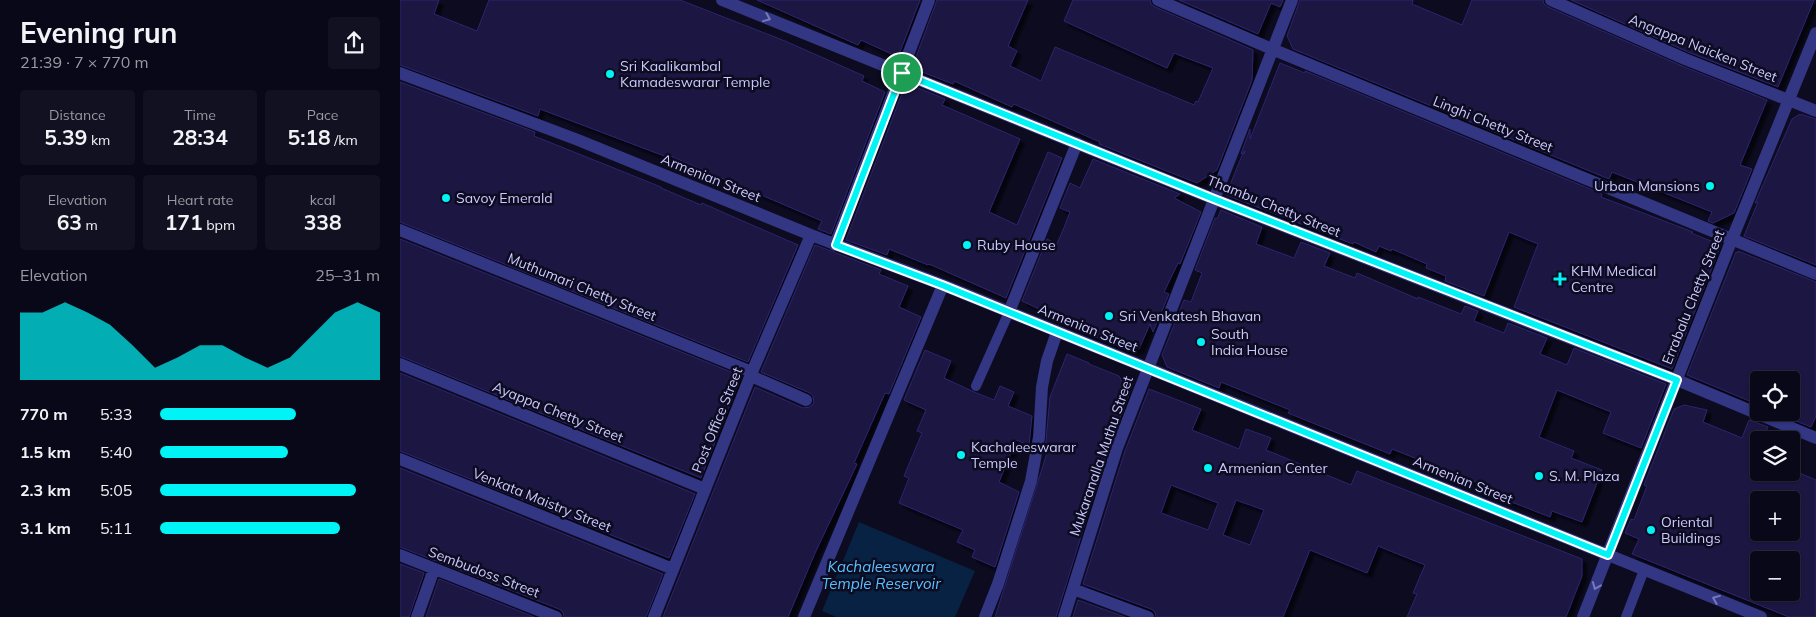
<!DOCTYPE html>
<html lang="en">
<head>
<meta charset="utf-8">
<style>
  body { margin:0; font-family:Mulish,sans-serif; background:#121121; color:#f1f3f6; height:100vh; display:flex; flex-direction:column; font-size:19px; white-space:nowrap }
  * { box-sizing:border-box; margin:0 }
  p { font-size:16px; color:#999aa2 }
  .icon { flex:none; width:28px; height:28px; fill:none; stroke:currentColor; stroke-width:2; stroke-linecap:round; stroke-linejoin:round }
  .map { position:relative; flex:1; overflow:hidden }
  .sheet { display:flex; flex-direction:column; background:#090818; width:400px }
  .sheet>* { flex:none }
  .tools { position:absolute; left:1350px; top:371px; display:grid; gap:10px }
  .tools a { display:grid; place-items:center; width:50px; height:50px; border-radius:5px; background:#090818; box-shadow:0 1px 4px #0004,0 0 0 1px #292937; font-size:25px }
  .pin { position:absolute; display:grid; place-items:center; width:42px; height:42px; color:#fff; margin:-21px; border:2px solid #fff; border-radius:50%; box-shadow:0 1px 5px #0007 }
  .round { display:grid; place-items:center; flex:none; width:52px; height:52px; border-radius:5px; background:#121121 }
  .head { display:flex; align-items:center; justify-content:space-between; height:85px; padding:0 20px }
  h1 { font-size:28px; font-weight:700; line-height:38px }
  .metrics { display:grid; grid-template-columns:repeat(3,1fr); gap:8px; height:85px; padding:5px 20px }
  .metrics div { display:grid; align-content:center; border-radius:5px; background:#121121; text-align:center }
  .metrics b { font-size:21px; font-weight:700 }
  .metrics small { font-size:14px; font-weight:400 }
  .metrics p { font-size:14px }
  .chart { height:140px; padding:10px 20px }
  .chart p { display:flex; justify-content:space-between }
  .chart svg { width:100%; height:90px; margin-top:5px; fill:#00f3f5; opacity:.7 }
  ul { padding:0 20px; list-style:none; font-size:16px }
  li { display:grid; grid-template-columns:80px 60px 1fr; align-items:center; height:38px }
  li i { height:12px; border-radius:6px; background:#00f3f5 }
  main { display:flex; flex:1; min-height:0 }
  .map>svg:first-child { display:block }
  .water { fill:#072243 }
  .building { fill:#1a1542; stroke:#2d2570; fill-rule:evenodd; filter:url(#shadow) }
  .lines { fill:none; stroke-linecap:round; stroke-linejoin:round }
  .service { stroke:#323683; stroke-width:10 }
  .pedestrian { stroke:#323683; stroke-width:12 }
  .minor { stroke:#323683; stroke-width:12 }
  .tertiary { stroke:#323683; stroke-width:12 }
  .oneway { stroke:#7779bb }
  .route-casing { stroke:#fff; stroke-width:10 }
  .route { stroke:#00f3f5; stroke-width:6 }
  .poi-dot { fill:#00f3f5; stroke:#0c0b20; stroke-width:2 }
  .labels { text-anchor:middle; stroke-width:5; stroke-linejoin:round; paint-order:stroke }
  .street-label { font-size:14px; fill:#cbcaff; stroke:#0c0b20 }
  .poi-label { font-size:14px; fill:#cbcaff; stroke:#0c0b20; text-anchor:start }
  .water-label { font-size:15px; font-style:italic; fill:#58c1ff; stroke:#0c0b20 }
</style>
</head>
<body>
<main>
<section class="sheet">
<div class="head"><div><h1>Evening run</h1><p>21:39 · 7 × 770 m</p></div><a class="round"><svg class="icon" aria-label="share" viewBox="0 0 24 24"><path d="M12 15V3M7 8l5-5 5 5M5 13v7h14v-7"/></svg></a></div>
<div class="metrics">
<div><p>Distance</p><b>5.39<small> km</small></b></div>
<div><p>Time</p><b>28:34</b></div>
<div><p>Pace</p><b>5:18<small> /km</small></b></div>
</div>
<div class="metrics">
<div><p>Elevation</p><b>63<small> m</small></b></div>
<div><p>Heart rate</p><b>171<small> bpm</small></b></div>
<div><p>kcal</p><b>338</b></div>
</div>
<div class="chart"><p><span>Elevation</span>25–31 m</p>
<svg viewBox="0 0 160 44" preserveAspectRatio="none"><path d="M0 44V11L10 11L20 6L30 11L40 17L50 27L60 38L70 33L80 27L90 27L100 33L110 38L120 33L130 22L140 11L150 6L160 11V44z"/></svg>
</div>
<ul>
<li><b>770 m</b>5:33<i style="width:62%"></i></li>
<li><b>1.5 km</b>5:40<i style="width:58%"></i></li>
<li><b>2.3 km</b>5:05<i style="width:89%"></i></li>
<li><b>3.1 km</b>5:11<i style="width:82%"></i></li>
</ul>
</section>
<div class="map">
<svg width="1416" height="617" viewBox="0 0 1416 617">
  <defs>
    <filter id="shadow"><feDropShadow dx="4.5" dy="4.5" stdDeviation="1" flood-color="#0009"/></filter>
  </defs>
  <rect width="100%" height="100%" fill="#0c0b20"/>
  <!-- water -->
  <path class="water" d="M459,522L575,571L555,617H436L422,611Z"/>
  <!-- building -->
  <path class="building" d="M0,0H39L34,14L77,31L89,0H280L385,41L464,76L462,81L485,92L431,234L418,229L422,221L268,155L267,157L140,109L138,116L0,65Z
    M357,0H520L498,57L461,40L458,45Z
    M537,0H628L608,46L617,51L610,66L641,81L655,47L794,105L796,101L798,102L813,68L774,53L767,68L664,21L673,0H750L751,4L755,7L853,50L852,80L817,170L797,183L699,144L700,142L614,104L612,107L554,81L553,84L512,68Z
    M779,0H883L880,7L871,3L858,34Z
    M900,0H1013L1012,4L1062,25L1072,0H1143L1144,4L1148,7L1282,66L1367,100L1340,165L1352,169L1334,213L1313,223L1308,221L1312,212L1212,172L1209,179L893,49L887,36Z
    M1171,0H1414L1378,87L1288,52Z
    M880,63L905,73V71L1202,194L1201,197L1293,232L1291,233L1321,245L1272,369L1114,307L1138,244L1109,232L1084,296L1045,281L1046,276L1026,268L1027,264L992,249L991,251L979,246L976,252L954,242L953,244L826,195L843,153L844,154L845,151L841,154L850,129V139Z
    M0,82L135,132L134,136L261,187V188L301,205L302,203L329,215L398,245L348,362L0,222Z
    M506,83L545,99L542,105L620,139L589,212L617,225L648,152L662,158L606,298L529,264L528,265L489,249L487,255L446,240Z
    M1400,114L1416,119V265L1344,236L1358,202L1355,203L1392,119Z
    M693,159L780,194L774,198L801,212L780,264L778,263L764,292L769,294L753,332L750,324L739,349L736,347L735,351L728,348L726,350L662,322L663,320L622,301L647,239L657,244L665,225L670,212L660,208L670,183L680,188Z
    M821,210L862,227L856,244L894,258L901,242L930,253L924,266L955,278L957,273L1018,299V297L1061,314L1065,306L1078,311L1074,321L1104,333L1108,323L1147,338L1140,354L1167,365L1174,348L1266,384L1241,448L1203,433L1211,412L1157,390L1139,437L1174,451L1171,458L1202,470L1182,522L1152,511L1150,517L1104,499L1106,494L992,449L990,454L888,413L890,410L821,382L819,388L767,367L762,355L784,300L791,302L802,273L795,270L815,218L817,219Z
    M0,239L341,376L301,478L0,356Z
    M415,245L481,270L479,274L508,286L499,307L521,317L489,394L485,393L454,463L457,464L415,553L388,617H263L355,387L403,408L410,407L414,403L413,396L410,393L361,372Z
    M1338,251L1416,282V416L1411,427L1391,419V380H1359V405L1287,375L1336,252L1338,253Z
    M525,350L551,361L544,378L574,392L594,400L600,386L614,392L608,406L632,416L629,445L616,440L599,482L619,492L595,567L572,557L575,550L557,542L563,530L499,503L509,478L504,476L522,433L517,431L526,410L504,400Z
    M667,354L689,363V364L719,376L729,395L709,446L656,617H595L647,453L645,452L650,397Z
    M0,373L295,494L269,558L0,451Z
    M749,389L801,409L792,430L839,449L846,429L871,438L866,450L951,485L957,471L1182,559V576L1166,617H1007L1017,594L1013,593L1025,565L978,546L967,573L910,550L883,617H756L755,612L751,609L683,584L725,451ZM771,485L818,503L808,530L761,513ZM836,500L864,510L850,545L823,535Z
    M1284,405L1307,410L1303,422L1342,438L1349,420L1368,427L1362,440H1359V472H1397L1416,480V617H1389L1232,554L1239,539L1225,533L1231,519L1234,520L1247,486L1244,485L1274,409ZM1359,500H1391V532H1359ZM1359,560H1391V592H1359Z
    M0,468L263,574L246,617H164L163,612L159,609L0,547Z
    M0,564L24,573L9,617H0Z
    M39,579L134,617H26Z
    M678,600L725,617H673Z"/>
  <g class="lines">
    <!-- service -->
    <path class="service" d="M576,386L609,312
      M1226,617L1244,570"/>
    <!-- pedestrian -->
    <path class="pedestrian" d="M351,376L406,400"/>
    <!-- minor -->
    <path class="minor" d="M322,0L814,199L1277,380L1416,438
      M758,0L872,49L1416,274
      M1151,0L1285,59L1416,111
      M0,73L178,140L411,235L543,285L1361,617
      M0,230L352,372
      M435,245L529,0
      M609,312L677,143
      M0,364L305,489
      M0,459L273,569
      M0,555L156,617
      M673,589L748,617
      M17,617L34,569
      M254,617L352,372L411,235
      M404,617L543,285
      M585,617L598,584L631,481L639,437L642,387L647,361L657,332
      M664,617L717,448L892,0"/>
    <!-- tertiary -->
    <path class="tertiary" d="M1183,617L1332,239L1416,33"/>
  </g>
  <!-- one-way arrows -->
  <defs><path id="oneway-chevron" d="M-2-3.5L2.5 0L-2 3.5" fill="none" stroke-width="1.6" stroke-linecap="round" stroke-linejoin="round" transform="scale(1.25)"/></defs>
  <g class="oneway">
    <use href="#oneway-chevron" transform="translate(367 18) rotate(22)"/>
    <use href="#oneway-chevron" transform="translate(1196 586) rotate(112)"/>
    <use href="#oneway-chevron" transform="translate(1316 599) rotate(-158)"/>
  </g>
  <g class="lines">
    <defs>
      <path id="route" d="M502,73L814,199L1277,380L1208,555L542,285L436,245Z"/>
    </defs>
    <!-- route casing -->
    <use href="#route" class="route-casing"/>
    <!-- route -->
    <use href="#route" class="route"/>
  </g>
  <!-- markers -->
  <g class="poi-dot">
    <circle cx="210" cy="74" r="5"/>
    <circle cx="1310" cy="186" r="5"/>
    <circle cx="46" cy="198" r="5"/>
    <circle cx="567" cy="245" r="5"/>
    <path d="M1157.5 271.5h5v5h5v5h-5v5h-5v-5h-5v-5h5z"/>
    <circle cx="709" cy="316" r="5"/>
    <circle cx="801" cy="342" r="5"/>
    <circle cx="561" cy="455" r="5"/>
    <circle cx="808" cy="468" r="5"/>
    <circle cx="1139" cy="476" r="5"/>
    <circle cx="1251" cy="530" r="5"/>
  </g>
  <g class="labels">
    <!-- street labels -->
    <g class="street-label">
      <text transform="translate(1303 48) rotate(22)" y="5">Angappa Naicken Street</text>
      <text transform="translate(1093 124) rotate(22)" y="5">Linghi Chetty Street</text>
      <text transform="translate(311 178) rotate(22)" y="5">Armenian Street</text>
      <text transform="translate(874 206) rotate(22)" y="5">Thambu Chetty Street</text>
      <text transform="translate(182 287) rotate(22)" y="5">Muthumari Chetty Street</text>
      <text transform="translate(1293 297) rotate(-68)" y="5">Errabalu Chetty Street</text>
      <text transform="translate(688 328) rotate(22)" y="5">Armenian Street</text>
      <text transform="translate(158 412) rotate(22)" y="5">Ayappa Chetty Street</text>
      <text transform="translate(317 420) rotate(-68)" y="5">Post Office Street</text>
      <text transform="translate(701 456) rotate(-71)" y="5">Mukaranalla Muthu Street</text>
      <text transform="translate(1063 480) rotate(22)" y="5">Armenian Street</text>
      <text transform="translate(142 500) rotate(22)" y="5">Venkata Maistry Street</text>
      <text transform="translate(84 572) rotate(21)" y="5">Sembudoss Street</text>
    </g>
    <!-- poi labels -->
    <g class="poi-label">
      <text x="220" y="71">Sri Kaalikambal<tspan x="220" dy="16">Kamadeswarar Temple</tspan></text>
      <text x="1300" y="191" text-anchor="end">Urban Mansions</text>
      <text x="56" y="203">Savoy Emerald</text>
      <text x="577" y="250">Ruby House</text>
      <text x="1171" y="276">KHM Medical<tspan x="1171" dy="16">Centre</tspan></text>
      <text x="719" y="321">Sri Venkatesh Bhavan</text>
      <text x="811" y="339">South<tspan x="811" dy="16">India House</tspan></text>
      <text x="571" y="452">Kachaleeswarar<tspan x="571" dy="16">Temple</tspan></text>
      <text x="818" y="473">Armenian Center</text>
      <text x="1149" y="481">S. M. Plaza</text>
      <text x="1261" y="527">Oriental<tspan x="1261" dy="16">Buildings</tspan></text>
    </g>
    <!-- water labels -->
    <g class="water-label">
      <text x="481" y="572">Kachaleeswara<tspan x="481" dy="17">Temple Reservoir</tspan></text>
    </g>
  </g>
</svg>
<div class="tools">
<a><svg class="icon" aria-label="locate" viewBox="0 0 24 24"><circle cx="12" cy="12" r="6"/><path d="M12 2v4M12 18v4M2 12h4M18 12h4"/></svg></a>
<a><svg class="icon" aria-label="layers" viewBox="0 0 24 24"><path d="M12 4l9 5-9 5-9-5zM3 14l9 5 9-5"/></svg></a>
<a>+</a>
<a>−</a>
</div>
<div class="pin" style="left:502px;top:73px;background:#1e9e55"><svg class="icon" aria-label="arrive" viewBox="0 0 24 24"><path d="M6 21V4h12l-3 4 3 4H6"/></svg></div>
</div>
</main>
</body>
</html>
